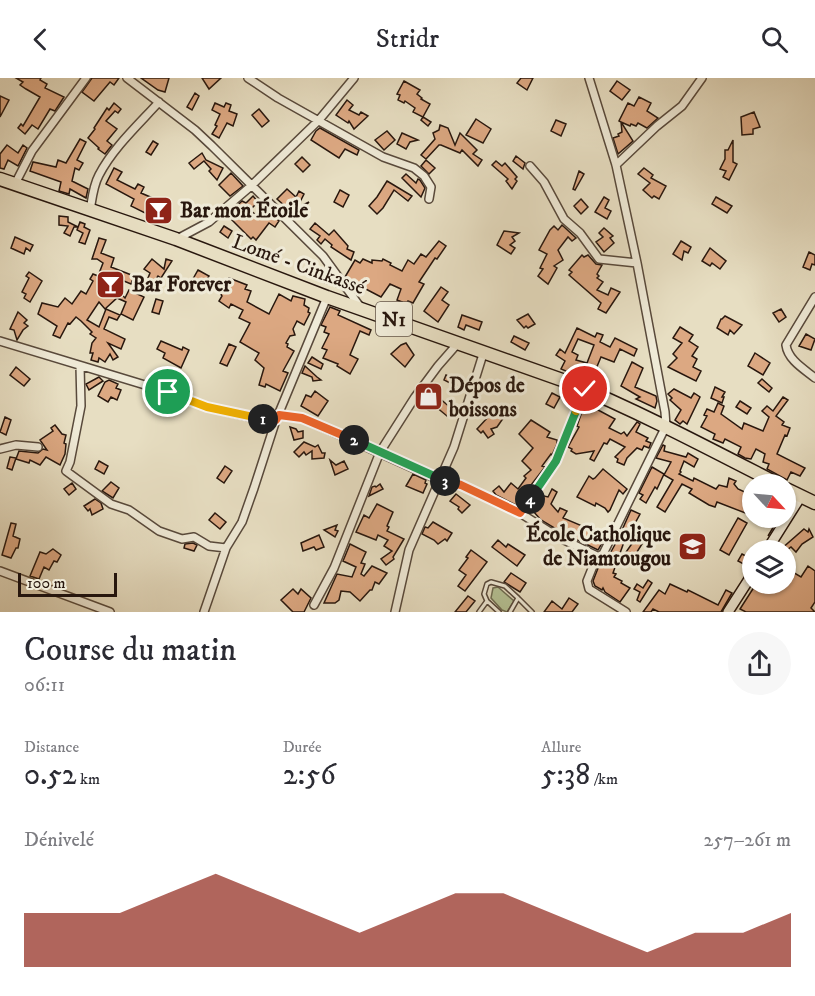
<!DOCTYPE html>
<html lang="fr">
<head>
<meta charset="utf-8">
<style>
  body { margin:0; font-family:"IM FELL DW Pica",serif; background:#f7f7f7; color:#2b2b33; height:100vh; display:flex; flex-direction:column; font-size:22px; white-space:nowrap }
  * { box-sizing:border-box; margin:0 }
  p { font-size:20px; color:#7c7c81 }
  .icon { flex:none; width:33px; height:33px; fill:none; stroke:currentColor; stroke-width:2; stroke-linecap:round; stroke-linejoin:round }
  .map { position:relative; height:534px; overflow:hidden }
  .details { display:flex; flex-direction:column; background:#fff; flex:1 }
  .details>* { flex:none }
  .needle { width:39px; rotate:116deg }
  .controls { position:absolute; left:742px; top:396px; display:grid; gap:12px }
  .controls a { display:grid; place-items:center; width:54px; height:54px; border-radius:50%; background:#fff; box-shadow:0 2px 4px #0004; font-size:30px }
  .scale { position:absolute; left:18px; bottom:15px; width:99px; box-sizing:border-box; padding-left:6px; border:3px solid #28170e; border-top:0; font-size:16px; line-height:21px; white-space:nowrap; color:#28170e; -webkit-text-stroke:4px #efead7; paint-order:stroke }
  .pin { position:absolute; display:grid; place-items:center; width:51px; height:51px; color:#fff; margin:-26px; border:3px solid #fff; border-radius:50%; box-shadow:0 2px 6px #0007 }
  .km { position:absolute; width:30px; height:30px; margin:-15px; border-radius:50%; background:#222; color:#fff; font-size:16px; line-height:30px; text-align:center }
  .round { display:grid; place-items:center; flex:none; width:63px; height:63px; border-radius:32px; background:#f7f7f7 }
  .overview { display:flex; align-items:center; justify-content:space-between; height:102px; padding:0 24px }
  h1 { font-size:33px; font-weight:600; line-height:45px }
  .stats { display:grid; grid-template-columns:repeat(3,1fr); gap:9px; height:102px; padding:6px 24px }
  .stats div { display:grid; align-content:center }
  .stats b { font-size:30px; font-weight:600 }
  .stats small { font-size:16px; font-weight:400 }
  .stats p { font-size:16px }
  .chart { height:168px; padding:12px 24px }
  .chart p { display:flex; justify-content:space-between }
  .chart svg { width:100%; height:108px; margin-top:6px; fill:#8f2418; opacity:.7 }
  header { display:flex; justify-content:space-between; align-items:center; height:78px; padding:0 24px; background:#fff; font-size:27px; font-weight:600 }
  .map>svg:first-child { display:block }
  .green { fill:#b5c194; stroke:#6e6c51; stroke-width:1.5 }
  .building { fill:#dca882; stroke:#28170e; stroke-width:1.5; fill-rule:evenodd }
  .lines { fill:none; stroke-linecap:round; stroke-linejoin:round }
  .lane-casing { stroke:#58493b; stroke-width:6 }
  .street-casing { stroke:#58493b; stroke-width:10 }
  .secondary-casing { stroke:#28170e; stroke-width:12 }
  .highway-casing { stroke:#28170e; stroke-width:15 }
  .lane { stroke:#efead7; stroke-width:3 }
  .street { stroke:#efead7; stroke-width:7 }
  .secondary { stroke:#efead7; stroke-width:9 }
  .highway { stroke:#e7dec2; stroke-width:12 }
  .split-1-casing { stroke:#fff; stroke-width:12 }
  .split-2-casing { stroke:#fff; stroke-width:12 }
  .split-3-casing { stroke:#fff; stroke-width:12 }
  .split-4-casing { stroke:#fff; stroke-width:12 }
  .split-5-casing { stroke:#fff; stroke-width:12 }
  .split-6-casing { stroke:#fff; stroke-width:12 }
  .split-1 { stroke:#f5b400; stroke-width:8 }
  .split-2 { stroke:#f0652b; stroke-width:8 }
  .split-3 { stroke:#22a559; stroke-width:8 }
  .split-4 { stroke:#f0652b; stroke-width:8 }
  .split-5 { stroke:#22a559; stroke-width:8 }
  .split-6 { stroke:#f5b400; stroke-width:8 }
  .labels { text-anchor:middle; stroke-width:6; stroke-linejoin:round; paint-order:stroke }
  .shield { fill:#efead7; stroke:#64564a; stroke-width:1.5 }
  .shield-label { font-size:20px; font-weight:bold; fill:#28170e }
  .poi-label { font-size:21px; font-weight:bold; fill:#28170e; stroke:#efead7; text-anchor:start }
  .street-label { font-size:21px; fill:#28170e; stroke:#efead7 }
</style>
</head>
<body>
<header><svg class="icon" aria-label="back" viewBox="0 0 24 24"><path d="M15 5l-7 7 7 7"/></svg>Stridr<svg class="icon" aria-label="search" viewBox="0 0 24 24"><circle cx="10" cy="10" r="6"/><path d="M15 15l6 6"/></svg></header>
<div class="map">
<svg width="815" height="534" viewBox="0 0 815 534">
  <rect width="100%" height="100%" fill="#e7dec2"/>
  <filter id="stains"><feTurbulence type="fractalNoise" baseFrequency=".00333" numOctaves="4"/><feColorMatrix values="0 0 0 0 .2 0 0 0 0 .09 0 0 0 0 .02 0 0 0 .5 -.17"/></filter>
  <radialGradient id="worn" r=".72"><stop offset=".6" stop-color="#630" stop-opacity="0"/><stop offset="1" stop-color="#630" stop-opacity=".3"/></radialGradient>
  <!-- green -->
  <path class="green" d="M498,509L514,523L507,534L502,532L491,520L493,510Z"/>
  <!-- building -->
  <path class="building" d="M16,0H41L40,2L47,6L45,10L64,19L55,33L50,31L38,51L32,47L25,56L18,50L21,46L23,48L40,19L26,11L20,7L23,4Z
    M92,0H119L114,7L110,4L94,23L82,14Z
    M141,0H169L165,14L158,12Z
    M202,0H221L209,11Z
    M521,0H533L527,12L517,5Z
    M404,3L420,12L417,16L422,20L421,21L430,26L423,39L431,44L428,48L421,42L423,39L413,34L415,30L405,23L404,25L398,22L400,17L397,16Z
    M617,3L630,12L622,22L610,13Z
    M195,15L199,18L192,32L187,29Z
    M0,18L9,22L0,39Z
    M639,19L651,25L647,33L658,40L647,50L638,45L636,48L631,46L630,48L621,44L633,63L618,76L613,60L619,58L618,56L622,54L621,44L619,43L628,25L634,28Z
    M347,22L353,27L349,32L359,37L361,34L368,38L354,51L349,43L348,45L336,37Z
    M114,25L121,31L118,35L115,33L106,43L117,51L107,63L112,67L105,76L98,71L99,70L88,60L95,51L94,50L107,30L109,32Z
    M215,25L224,29L226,25L231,27L229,33L237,36L233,48L227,45L219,60L212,56L217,48L215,47L220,36L212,32Z
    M259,31L269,43L262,49L252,37Z
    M754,34L760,49L753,51V56L742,57L741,39Z
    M476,41L491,51L483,65L466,57Z
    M556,42L566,46L561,58L551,53Z
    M440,47L448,50L455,67L460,55L477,72L473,76L482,82L478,88L462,72L460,75L441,67H439L426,81L421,77L435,61L433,55L439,52Z
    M320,50L359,72L357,77L345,71L339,80L311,62L316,53Z
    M387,53L395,62L384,72L375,62Z
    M402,55L418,62L410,64L406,71L397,66Z
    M80,61L86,64L77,82L83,85L79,92L75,90L72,103L88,111L86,120L70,111L69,116L59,113L61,104L30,93L33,84L56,89L58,82L66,85Z
    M733,62V84L737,86L729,102L723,99L726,93L720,91L725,81V72H728Z
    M153,63L158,66L151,77L146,74Z
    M7,67L18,75L23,67L27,70L18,88L8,82L4,91L0,90V76Z
    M202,75L206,82L223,90L217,102L209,93L211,91L204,83L194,91L189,85Z
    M516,78L525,85L523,91L513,83Z
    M302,79L310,87L303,94L295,86Z
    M426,82L435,90L429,96L421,88Z
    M496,83L502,88L505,85L517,99L515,101L517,103L512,111L506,103L508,101L492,87Z
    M114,90L122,94L117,102L135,111L138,106L144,109L141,115L155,121L152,127L167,134L165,139L163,138L161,143L131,128L134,121L106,106Z
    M644,90L653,97L651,100L666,108L659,121L654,118L652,120L643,112L650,105L638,96Z
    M579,93L584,96L575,112L573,111Z
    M231,95L243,108L230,118L219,107Z
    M406,96L416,105L418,101L420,102L425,110L421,119L402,100Z
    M387,103L412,118L408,123L394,112L383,130L377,136L369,128L377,119Z
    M287,111L296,119L299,113L304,116L297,130L309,124L296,138L277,121Z
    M340,112L349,117L343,129L334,124Z
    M253,118L258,124L250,132L261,141L265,136L269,138L271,136L279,143L275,149L269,145L256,162L253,159L251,161L227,137L242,123L246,125Z
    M604,119L609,122L605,130L611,133L607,141L595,134Z
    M716,119L732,128L727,135L712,126Z
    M581,121L588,129L581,136L574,128Z
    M59,138L68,139V144L78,149H74L70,158L64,155L68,148L59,147Z
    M80,144L85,146L84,149L90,152L85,166L79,164L83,155L77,152Z
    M315,145L329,157L334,152L348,168L347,171L354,174L351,182L331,169L332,167L325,161L321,166L317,162L320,158L310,151Z
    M562,147L576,160L572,163L568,159L558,172L563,182L554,188L557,190L548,206L538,198L543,191L540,190L547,176L539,172L550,152L554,148L558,152Z
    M224,148L232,153L228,160L220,154Z
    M604,150L613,158L610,160L614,165L604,174L596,164L603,159L599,155Z
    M504,153L519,155L512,159L515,163L510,167L515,170L511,176L497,167Z
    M15,159L33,167L30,173L26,170L24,176L11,170Z
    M99,160L106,162L101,175L114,180L111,189L134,198L131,206L100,193L125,220L129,212L144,219L133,242L121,236L126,224L117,220L105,231L99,224L87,242L99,249L106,231L120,237L117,242L109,239L104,251L125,261L121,271L108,265L118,279L113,282L110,276L105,284L99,280L98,284L91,282L93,275H90L92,265L96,260L90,256L92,254L81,243L76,239L70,246L68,245L60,260L53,257L57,248L38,236L42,225L58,229L65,220L72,226L81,213L86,216L93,203L90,201L93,196L98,198L103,185L97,181H92Z
    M439,163L446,168L437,181L435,180L419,204L424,206L413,225L408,223L403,234L398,232L402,224L397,222L401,211L390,206L381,219L362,209L360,212L349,204L345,199L355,182L360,185L363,181L372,185V182L382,183L383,181L391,185L390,187L402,193L408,182L414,186L421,176L426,179Z
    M681,163L691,169L688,175L684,173L682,182L673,176Z
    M710,170L726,183L720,191L712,185L710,188L702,183Z
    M809,174L815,177V187L812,186L810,192L803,189Z
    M582,177L584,179L588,177L596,186L602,187L597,196L599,198L597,200L603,204L597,212L608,217L611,210L620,214L606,235L598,231L601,225L569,197L572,194L569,192Z
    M152,181L164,191L166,181L172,183L161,200L158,198L154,204L148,200L150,195L144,191Z
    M198,192L209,198L199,214L189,208Z
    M320,193L330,198L329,199L334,202L338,208L337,209L320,203L321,200L318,198Z
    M29,194L42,203L30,224L24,220L26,216L22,214L29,200L26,198Z
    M229,200L247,207L245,211L251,213L247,224L269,236L279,216L291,223L293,218L305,221L304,227L309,230L308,234L310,235L304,247L297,243L293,251L295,257L290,258L286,265L288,266L287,269L294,273L283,293L288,295L280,313L266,306L265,309L259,307L264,290L255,282L259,275L240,264L250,245L239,240L243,232L231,226L229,230L219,223L222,218L219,213Z
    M441,209L448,214L442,222L449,227L438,244L424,233Z
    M156,221L163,223L159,236L152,234Z
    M330,229L340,233L338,237L371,252L369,257L360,253L350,277L358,281L350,296L337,288L338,286L323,280L327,272L322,270L329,256L324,254L326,249L321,247Z
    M781,231L786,239L779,244L773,235Z
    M18,234L27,242L24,245L28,248L23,252L17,262L14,252L10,251Z
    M528,236L535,246L528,250L526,248L524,250L517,242Z
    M462,237L482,244L479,252L466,247L464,252L458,249Z
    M725,238L742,247L734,256L730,252L728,257L717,250L721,241H722Z
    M680,249L693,257L689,263L698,269L692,278L697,281L693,289L701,293L696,303L668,289L677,280L673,276L682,265L673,260Z
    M577,250L595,259L597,255L603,257L600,264L610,269L615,260L637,271L634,278L620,271L614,284L601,279L593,298L608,304L605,310L561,291L565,283L556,277L560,271L565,275ZM578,261L594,267L587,285L576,282L578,277L572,274Z
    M806,256L815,261L811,272L799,268Z
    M514,258L529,265L525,272L511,264Z
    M161,263L182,272L183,269L189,272L181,290L163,280L165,275L157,271Z
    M406,265L414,277L405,289L391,276L401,267Z
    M229,266L236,269L227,288L220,285Z
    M755,275L770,285L763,297L748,288Z
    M312,279L323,286L321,291L308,285Z
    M632,284L643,290L635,309L656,318L657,323L655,330L636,321L640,319L621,308Z
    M305,288L317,299L321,302L313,303L312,299L302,295Z
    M16,289L30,301L24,308L10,297Z
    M446,297L461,304L458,309L444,302Z
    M99,299L103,303L89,312L86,306Z
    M762,301L772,310L769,314L758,305Z
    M109,302L118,306L116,310L121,312L117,322L111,319L108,324L98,318L105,304Z
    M715,309L725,314L722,319H724L722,325L711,320Z
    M674,311L691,320L694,315L700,319L687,346L683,343L680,346L675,342L681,332L670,322L672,320L668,316Z
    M430,312L452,331L447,338L424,319Z
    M315,313L328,323L318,338L301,328L306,317L311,319Z
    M552,315L560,319L554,330L546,326Z
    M783,319L788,322L776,338L784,344L782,347L790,350L787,358L785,357L777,376L805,390L800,398L791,394L787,402L767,391L769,386L763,384L765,376L756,371L751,381L745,380L738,376L741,369L725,361L723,365L713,361L715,356L701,349L707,338L704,337L707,331L714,334L718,325L724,328L721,336L742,351L744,345L763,353L769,339L762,333L767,328L773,333Z
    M740,323L751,330L747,336L736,329Z
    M585,325L615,341L609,350L621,356L624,354L627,358L637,344L640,346L636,354L648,360L646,363L651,365L649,370L644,368L642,372L637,370L627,380L624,387L617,384L618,381L615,379L625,369L610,361L607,366L604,365L594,383L590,381L594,373L576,376L571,373L572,371L568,369L579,349L577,348Z
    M493,326L504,339L497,349L491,351L494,356L488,360L483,353L481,355L477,351L490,337L486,332Z
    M5,339L11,342L6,357L0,354Z
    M531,342L550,354L547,359L557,362V366L552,377L551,376L542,388L545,389L524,416L525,418L518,428L496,417L493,413L499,408L504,414L511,405L518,411L526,400L524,398L531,392L522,383L533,370L519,356Z
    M55,347L62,356L66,357L64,365L66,366L65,376L60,387L46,379L40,387L30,382L29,385L16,381L19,373L38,375L43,371L47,372L40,362L53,353L51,350Z
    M290,349L296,351L298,354L303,353V360L294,362Z
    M304,364L315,369L318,367L322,375H325L324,380L312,381V373L306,377L304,374L299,379L294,374Z
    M663,367L665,368L664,373L686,379L688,375L698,381L694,389L684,383L680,393L681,394L679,396L693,403L694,400L716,411L719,407L727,409L729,400L736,403L734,406L738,411L747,415L745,418L753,421V438L717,424L715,429L709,427L689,415L692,411L682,406L665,434L657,429L673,402L664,397L671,384L656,380Z
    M10,379L16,380L12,392L7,390Z
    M330,382L336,387L344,383L348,391L335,397Z
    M99,383L108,388L104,396L95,391Z
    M225,388L232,393L224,405L217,400Z
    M652,389L664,396L657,411L655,409L646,425L640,421L643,417L639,415Z
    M603,391L627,411L623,416L619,412L610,432L608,434L605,430L596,425L595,428L577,419L589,398L593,401L595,400Z
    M413,396L426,402L425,405L427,406L423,415L406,408Z
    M111,404L119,410L113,420L102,413Z
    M72,405L76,411L69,417L64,411Z
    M380,406L383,411L369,418L372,409L375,408L376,409Z
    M552,411L557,414L551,426L558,434L560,430L567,433L563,440L606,458L598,472L561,454L541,442L533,433L537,428L535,426L540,417L548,419Z
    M456,416L470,427L462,435L458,431L459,429L450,423Z
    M95,421L101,425L103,431L92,437L90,431L88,433L84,428Z
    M377,426L393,434L387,448L389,449L387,453L404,461L393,479L394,481L386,487L381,481L392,473L384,468L388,462L378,457L376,462L356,454L364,437L369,440Z
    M631,432L640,436L633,449L630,447L613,495L616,496L614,499L622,503L621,505L630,510L620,524L605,514L603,510L602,512L595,508L593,503L600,485L606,483L618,461Z
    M215,435L226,444L220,451L209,442Z
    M738,440L747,445L729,477L720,472Z
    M762,440H779L768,458L774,448Z
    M433,444L452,455L447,463L445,461L438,466L434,462L422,456L425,449L428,450Z
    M11,445L16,446L13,458L20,461L18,470H16L11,480L2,477Z
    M337,447L335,452L338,453L335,459L324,452Z
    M804,451L808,454L809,451L813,459L802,466L796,474L791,469L787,472H780Z
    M640,454L647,458L632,482L624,477Z
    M319,457L324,469L316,472L314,469L303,473L301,465Z
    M498,462L506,469L508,466L525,477L517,488L492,469Z
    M193,465L197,467L194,473L184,470L185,466Z
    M350,466L366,474L361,485L365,486L361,496L364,498L372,488L387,495L379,506L375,504L372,512H370L360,523L350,514L341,513L339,522L335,525H324L337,496L352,499L356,489L343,483Z
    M53,471L61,477L57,484L54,483L49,492L44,489L39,501L30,498L40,474L46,476Z
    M471,472L487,484L465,513L458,508L466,497L459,492L468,480L466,479Z
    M742,476L753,482V488L749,489L738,483Z
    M808,488L815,493V524L811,530L815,534H746L740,531L756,506H786V490L801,499Z
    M511,495L526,505L520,514L504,504Z
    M648,502L652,505L640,524L637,522L640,514L634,511L637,506L643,510Z
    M670,506L687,514L688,512L718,527L726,512L732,515L721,534H659L653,531L651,534H643L659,512L665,516Z
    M293,511L298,516L301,511L311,520L304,534H293L281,522Z
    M468,518L475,523L466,534H455Z
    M569,520L578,526L572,534H544L552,523L562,531Z"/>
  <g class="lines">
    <defs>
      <path id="lane" d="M519,521L532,534
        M479,534L487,523
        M499,534L487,523L484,516L487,506L491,504L505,508L518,520L510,534"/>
      <path id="street" d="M127,0L195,52L212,68L323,178L361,230
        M248,0L278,20L383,79L414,90L424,98L431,109L429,121
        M616,87L657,48L682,28L702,0
        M530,88L544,104L564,141L580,155L599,181L637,185
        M15,106L32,73L86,0
        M90,133C92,121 93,108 99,97C113,70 138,47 159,24
        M177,161L209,144L251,108L319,42L354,0
        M815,219L786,267C788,282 804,291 815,300
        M0,263L168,314L207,329L249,339L276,342
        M80,288L81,328L70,384L66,393L111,426L129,432L159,453L182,461L194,459L209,468L226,470
        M279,337L302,340L439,402L461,407L520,435L558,459L601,480L666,348L665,334L637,185L616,87L589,0
        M0,371L16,367L38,369
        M520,435L556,383L585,311
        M597,478L587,503L589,511L626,534
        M0,493L110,534
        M314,527L334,490L380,374L415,319L438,288L459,264
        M204,534L226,470L242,444L254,410L276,342L327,219
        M395,534L409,472L454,369L484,273"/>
      <path id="secondary" d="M767,472L801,418
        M728,534L753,495"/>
      <path id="highway" d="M0,101L176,161L327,219L565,303C638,333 708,370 778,406
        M786,411L815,425"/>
    </defs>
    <!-- lane casing -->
    <use href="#lane" class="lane-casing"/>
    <!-- street casing -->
    <use href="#street" class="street-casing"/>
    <!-- secondary casing -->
    <use href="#secondary" class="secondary-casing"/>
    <!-- highway casing -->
    <use href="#highway" class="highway-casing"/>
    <!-- lane -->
    <use href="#lane" class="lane"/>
    <!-- street -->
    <use href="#street" class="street"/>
    <!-- secondary -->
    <use href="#secondary" class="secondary"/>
    <!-- highway -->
    <use href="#highway" class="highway"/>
  </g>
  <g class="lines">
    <defs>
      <path id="split-1" d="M168,314L207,329L263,341"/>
      <path id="split-2" d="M263,341L276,342L279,337L302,340L354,362"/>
      <path id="split-3" d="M354,362L445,403"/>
      <path id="split-4" d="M445,403L461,407L520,435L530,421"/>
      <path id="split-5" d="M530,421L556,383L576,333"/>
      <path id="split-6" d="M576,333L585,311"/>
    </defs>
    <!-- split-1 casing -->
    <use href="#split-1" class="split-1-casing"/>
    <!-- split-2 casing -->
    <use href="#split-2" class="split-2-casing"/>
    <!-- split-3 casing -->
    <use href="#split-3" class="split-3-casing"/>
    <!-- split-4 casing -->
    <use href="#split-4" class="split-4-casing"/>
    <!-- split-5 casing -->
    <use href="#split-5" class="split-5-casing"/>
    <!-- split-6 casing -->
    <use href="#split-6" class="split-6-casing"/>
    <!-- split-1 -->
    <use href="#split-1" class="split-1"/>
    <!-- split-2 -->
    <use href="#split-2" class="split-2"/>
    <!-- split-3 -->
    <use href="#split-3" class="split-3"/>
    <!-- split-4 -->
    <use href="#split-4" class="split-4"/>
    <!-- split-5 -->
    <use href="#split-5" class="split-5"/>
    <!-- split-6 -->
    <use href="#split-6" class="split-6"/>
  </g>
  <!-- icons -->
  <defs>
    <symbol id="bar-square" viewBox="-11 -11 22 22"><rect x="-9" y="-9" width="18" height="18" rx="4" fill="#8f2418" stroke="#efead7"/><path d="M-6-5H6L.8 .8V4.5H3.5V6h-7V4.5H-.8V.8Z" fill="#fff"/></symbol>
    <symbol id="shop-square" viewBox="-11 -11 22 22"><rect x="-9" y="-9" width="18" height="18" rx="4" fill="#8f2418" stroke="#efead7"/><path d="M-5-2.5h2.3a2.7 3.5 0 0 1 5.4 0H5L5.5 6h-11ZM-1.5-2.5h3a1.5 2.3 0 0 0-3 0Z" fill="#fff"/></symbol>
    <symbol id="school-square" viewBox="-11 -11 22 22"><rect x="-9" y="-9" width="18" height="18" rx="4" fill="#8f2418" stroke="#efead7"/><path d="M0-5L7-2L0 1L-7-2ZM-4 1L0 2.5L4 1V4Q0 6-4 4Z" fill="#fff"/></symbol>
  </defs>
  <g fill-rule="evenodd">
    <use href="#bar-square" x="142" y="116" width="33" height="33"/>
    <use href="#bar-square" x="94" y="190" width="33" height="33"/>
    <use href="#shop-square" x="412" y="302" width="33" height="33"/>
    <use href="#school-square" x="676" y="452" width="33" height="33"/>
  </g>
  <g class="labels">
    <!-- shield labels -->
    <rect class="shield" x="376" y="224" width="36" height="34" rx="4.5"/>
    <g class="shield-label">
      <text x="394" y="248">N1</text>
    </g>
    <!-- poi labels -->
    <g class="poi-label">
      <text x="180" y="139">Bar mon Étoile</text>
      <text x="132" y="213">Bar Forever</text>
      <text x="449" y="314">Dépos de<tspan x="449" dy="24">boissons</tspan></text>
      <text x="671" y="463" text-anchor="end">École Catholique<tspan x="671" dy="24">de Niamtougou</tspan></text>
    </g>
    <!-- street labels -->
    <g class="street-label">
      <text transform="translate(299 186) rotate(20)" y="7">Lomé - Cinkassé</text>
    </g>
  </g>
  <rect width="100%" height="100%" filter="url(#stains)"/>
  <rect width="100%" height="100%" fill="url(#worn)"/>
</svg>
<div class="controls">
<a><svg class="needle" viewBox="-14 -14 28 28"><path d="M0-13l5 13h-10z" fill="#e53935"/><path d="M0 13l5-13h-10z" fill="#7c7c81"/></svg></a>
<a><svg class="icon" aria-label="layers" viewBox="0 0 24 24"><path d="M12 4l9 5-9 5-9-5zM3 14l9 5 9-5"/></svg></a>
</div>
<div class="scale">100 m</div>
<div class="pin" style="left:168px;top:314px;background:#1e9e55"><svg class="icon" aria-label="arrive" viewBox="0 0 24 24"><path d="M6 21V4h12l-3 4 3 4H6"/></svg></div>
<div class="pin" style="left:585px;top:311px;background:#d93025"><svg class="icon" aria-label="check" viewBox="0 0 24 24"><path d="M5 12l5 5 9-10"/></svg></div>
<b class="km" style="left:263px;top:341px">1</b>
<b class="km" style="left:354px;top:362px">2</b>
<b class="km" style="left:445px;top:403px">3</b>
<b class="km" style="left:530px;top:421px">4</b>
</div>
<section class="details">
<div class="overview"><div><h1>Course du matin</h1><p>06:11</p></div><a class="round"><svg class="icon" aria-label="share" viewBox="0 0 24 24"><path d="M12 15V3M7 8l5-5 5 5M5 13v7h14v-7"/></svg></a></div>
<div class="stats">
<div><p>Distance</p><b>0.52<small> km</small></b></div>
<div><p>Durée</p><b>2:56</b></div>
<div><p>Allure</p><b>5:38<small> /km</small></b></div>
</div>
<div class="chart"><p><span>Dénivelé</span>257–261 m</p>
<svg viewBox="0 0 160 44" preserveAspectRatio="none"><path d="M0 44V22L10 22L20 22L30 14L40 6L50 14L60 22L70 30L80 22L90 14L100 14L110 22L120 30L130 38L140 30L150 30L160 22V44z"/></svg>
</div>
</section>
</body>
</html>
